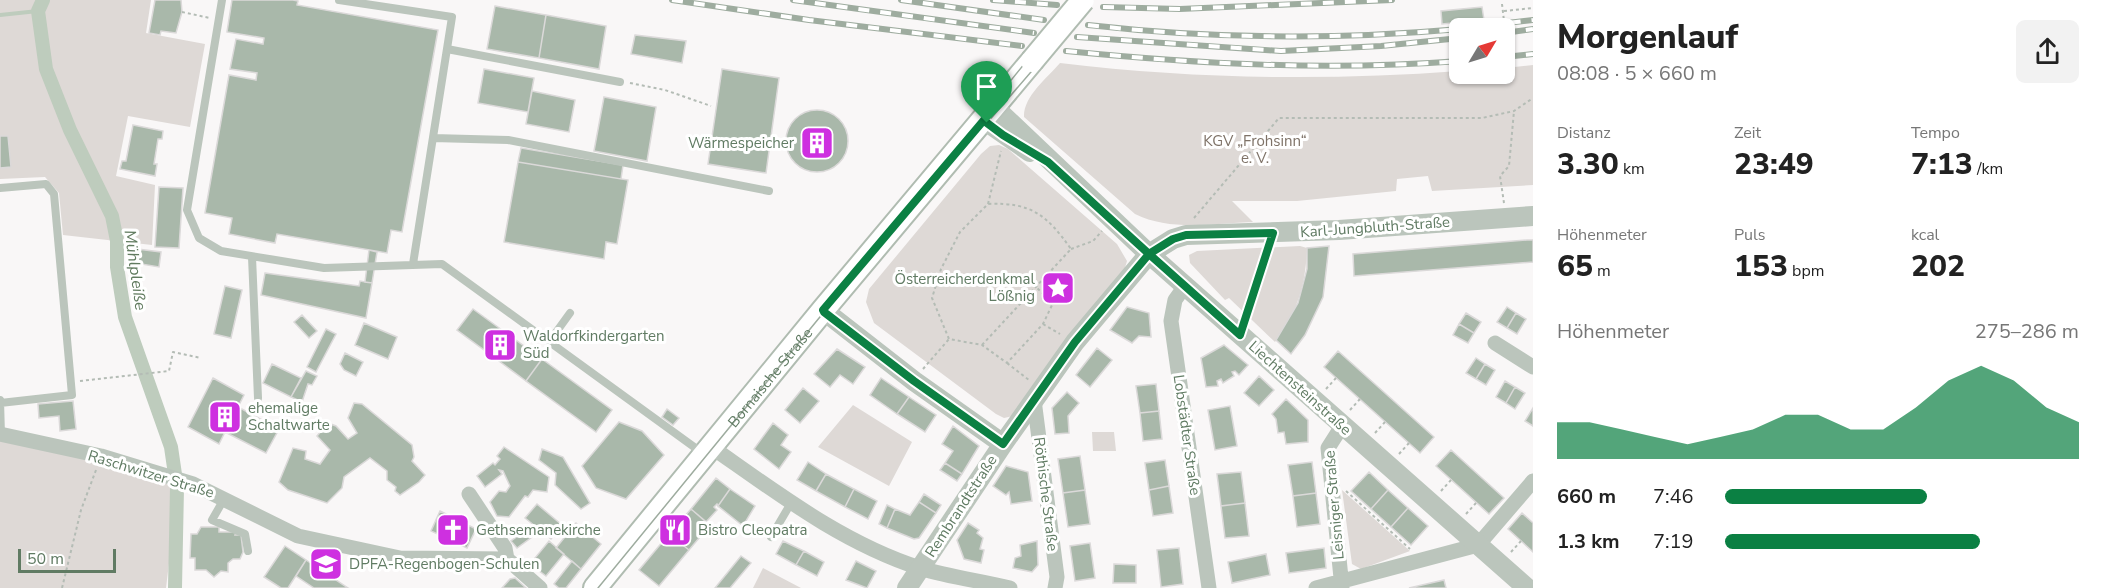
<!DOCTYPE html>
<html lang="de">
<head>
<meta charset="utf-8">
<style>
  body { margin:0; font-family:"Nunito Sans",sans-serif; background:#f2f2f2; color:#222; height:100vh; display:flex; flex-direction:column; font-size:22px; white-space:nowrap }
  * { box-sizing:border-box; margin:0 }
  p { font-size:20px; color:#767676 }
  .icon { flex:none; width:33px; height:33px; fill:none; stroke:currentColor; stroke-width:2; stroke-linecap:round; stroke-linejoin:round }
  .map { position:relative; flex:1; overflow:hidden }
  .side { display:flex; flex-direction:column; background:#fff; width:570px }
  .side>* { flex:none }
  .needle { width:39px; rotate:52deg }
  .tools { position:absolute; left:1449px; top:18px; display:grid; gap:12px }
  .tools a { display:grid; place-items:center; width:66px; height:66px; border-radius:9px; background:#fff; box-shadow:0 2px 4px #0004; font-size:30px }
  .scale { position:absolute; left:18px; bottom:15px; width:98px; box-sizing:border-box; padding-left:6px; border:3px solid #607b63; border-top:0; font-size:16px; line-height:21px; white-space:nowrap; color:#607b63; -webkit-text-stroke:4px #fff; paint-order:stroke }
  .pin { position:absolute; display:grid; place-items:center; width:51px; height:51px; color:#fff; margin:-62px -26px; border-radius:50% 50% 50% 0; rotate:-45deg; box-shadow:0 0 6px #0007 }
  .pin .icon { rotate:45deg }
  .round { display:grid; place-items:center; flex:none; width:63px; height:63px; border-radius:9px; background:#f2f2f2 }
  .summary { display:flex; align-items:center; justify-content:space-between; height:102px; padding:0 24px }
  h1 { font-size:33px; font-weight:800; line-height:45px }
  .metrics { display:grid; grid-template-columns:repeat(3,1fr); gap:9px; height:102px; padding:6px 24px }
  .metrics div { display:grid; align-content:center }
  .metrics b { font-size:30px; font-weight:800 }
  .metrics small { font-size:16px; font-weight:400 }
  .metrics p { font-size:16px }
  .chart { height:168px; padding:12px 24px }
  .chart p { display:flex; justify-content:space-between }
  .chart svg { width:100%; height:108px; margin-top:6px; fill:#0b8043; opacity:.7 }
  ul { padding:0 24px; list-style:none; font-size:20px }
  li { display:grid; grid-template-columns:96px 72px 1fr; align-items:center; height:45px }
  li i { height:15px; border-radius:8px; background:#0b8043 }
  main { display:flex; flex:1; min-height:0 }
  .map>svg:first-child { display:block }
  .green { fill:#ded9d6 }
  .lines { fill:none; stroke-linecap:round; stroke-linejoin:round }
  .stream { stroke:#beccbd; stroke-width:4 }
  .canal { stroke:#beccbd; stroke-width:14 }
  .building { fill:#a9b8aa; stroke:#dbd9d9; stroke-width:1.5 }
  .secondary-casing { stroke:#b0bcb1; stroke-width:26 }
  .path { stroke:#b4bcb5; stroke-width:2; stroke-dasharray:3 3; stroke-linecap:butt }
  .service { stroke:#bbc5bc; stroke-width:8 }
  .minor { stroke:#bbc5bc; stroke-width:15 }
  .tertiary { stroke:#bbc5bc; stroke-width:20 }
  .secondary { stroke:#fff; stroke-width:22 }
  .tram { stroke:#9eac9f; stroke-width:1.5 }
  .rail-casing { stroke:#9eac9f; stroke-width:6 }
  .rail { stroke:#fff; stroke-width:4; stroke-dasharray:11; stroke-linecap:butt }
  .secondary-bridge-casing { stroke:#b0bcb1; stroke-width:26; stroke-linecap:butt }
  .secondary-bridge { stroke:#fff; stroke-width:22 }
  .route-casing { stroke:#fff; stroke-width:12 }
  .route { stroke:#0b8043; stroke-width:8 }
  .labels { text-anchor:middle; stroke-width:6; stroke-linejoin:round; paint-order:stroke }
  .park-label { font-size:15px; fill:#7e7267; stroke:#fff }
  .poi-label { font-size:15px; fill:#607b63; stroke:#fff; text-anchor:start }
  .street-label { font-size:15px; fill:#607b63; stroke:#fff }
  .water-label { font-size:16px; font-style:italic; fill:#617b5f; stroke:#fff }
</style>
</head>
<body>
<main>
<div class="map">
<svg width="1533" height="588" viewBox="0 0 1533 588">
  <rect width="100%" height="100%" fill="#f9f7f7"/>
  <!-- green -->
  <path class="green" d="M0,0H151L146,33L205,44L190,127L128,116L116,176L155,185L152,245L63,235L59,193L45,177L0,179Z
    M1060,63C1193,79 1326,81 1459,71L1460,74H1504L1505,68L1533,65V185L1432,191L1428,176L1397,179L1396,191L1297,201H1232L1253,222C1214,223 1171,232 1135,214L1024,117C1023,97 1047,78 1060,63Z
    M999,145L1008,149L1117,244L1127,261L1124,271L1013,416L1004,418L996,414L874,323L866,302L869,289L981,154L990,146Z
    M1300,246L1307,248C1306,283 1297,314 1275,342L1229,298L1225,300L1190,263L1189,255L1197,251Z
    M853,405L912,442L889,486L818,447Z
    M1092,432H1114L1116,451H1093Z
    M0,440L99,462L170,485L172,538L166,588H0Z
    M1342,490L1410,551L1361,569L1352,564Z
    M763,568L801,588H753Z"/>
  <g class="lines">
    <!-- stream -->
    <path class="stream" d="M0,15L38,11"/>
    <!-- canal -->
    <path class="canal" d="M43,0L38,11L46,69L70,130L112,216L117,241V267L125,317L171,447L177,488L175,588"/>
  </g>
  <!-- building -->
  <path class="building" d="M155,0H181L182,12L176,33L161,31L160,35L149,33Z
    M232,0H293L298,1L297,5L438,30L402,232L391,230L387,253L277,234L275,243L229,234L232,218L205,213L229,75L256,80L257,73L230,69L236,39L263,44L264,38L227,32Z
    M495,6L546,15L539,58L487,49Z
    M1482,7L1484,20L1442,24L1441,11Z
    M546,15L606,26L599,69L539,58Z
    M635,35L686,41L682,63L631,54Z
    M484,69L534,78L528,112L478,103Z
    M722,69L779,78L766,173L708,164Z
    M532,91L575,100L569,132L526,124Z
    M604,97L656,107L647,161L594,151Z
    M786 141a31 31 0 1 1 62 0a31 31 0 1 1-62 0Z
    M133,125L163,131L162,139H158L154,164H157L155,176L120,169L122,161H126Z
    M0,136H8L11,167L0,168Z
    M521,148L623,165L621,179L518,162Z
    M518,162L628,180L617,244L606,242L604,259L504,242Z
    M159,187L183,188L179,248L155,247Z
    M1527,240H1533V262L1354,276L1353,254Z
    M1329,246L1323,297L1305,335L1291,354L1276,340L1298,303L1307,269V248Z
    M137,249L161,252L159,267L135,263Z
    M369,250L377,252L372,283L365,282Z
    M265,273L359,286L360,281L372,283L366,318L261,295Z
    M225,286L242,290L231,338L214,334Z
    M1127,307L1149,313L1151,337L1139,336L1132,343L1110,330Z
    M1507,307L1516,313L1507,328L1497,322Z
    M473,309L542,359L526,381L457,330Z
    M1466,313L1481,322L1474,333L1459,324Z
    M1516,313L1526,319L1517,334L1507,328Z
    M302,315L317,331L309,338L294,322Z
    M364,323L397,337L388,359L355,345Z
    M1459,324L1474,333L1468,343L1453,335Z
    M326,329L336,334L316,372L307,367Z
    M1224,345L1248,365L1239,375L1235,371L1232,372L1234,376L1223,383L1221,379L1217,381L1218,386L1206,387L1201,358Z
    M1097,348L1112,360L1090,387L1076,375Z
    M837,349L865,367L853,384L840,375L830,387L814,374Z
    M1338,351L1434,437L1420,453L1324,367Z
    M345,353L363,362L356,376L344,370L340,364Z
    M1476,358L1485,364L1476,379L1466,373Z
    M542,359L612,410L596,432L526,381Z
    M272,364L301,378L291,397L263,383Z
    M1485,364L1495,370L1486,385L1476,379Z
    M306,371L317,376L312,385L308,384L302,402L291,397Z
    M1259,376L1274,390L1259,406L1244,393Z
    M213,378L244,395L238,407L279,429L266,453L225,432L219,444L188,427Z
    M881,378L909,397L897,414L870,395Z
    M1505,381L1515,387L1506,403L1496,397Z
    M1156,384L1159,411L1140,413L1136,386Z
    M1515,387L1525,393L1515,409L1506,403Z
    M803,388L819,401L800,423L785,410Z
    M1067,392L1079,403L1068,416L1069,433L1055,434L1052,408Z
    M909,397L936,415L925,432L897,414Z
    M1286,399L1308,420V442L1286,444L1284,432L1278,433L1276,419L1272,414Z
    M73,401L76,429L60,431L59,416L39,418L38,404Z
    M354,403L362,404L412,445L414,457L412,461L425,475L419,482L400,495L395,491L396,487L387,480V471L370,458L344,477L342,488L327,503L288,490L279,482L293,448L306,451L305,459L320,464L330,450L317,436L328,423L336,426L348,439L357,433L348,418Z
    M1230,406L1237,446L1215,450L1208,410Z
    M1533,408V426L1525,421Z
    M667,409L679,418L673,425L662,417Z
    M1159,411L1162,439L1143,441L1140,413Z
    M619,422L642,431L664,455L626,499L596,488L582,466Z
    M773,423L788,435L781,445L791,452L779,469L754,449Z
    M953,426L979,446L962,474L945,463L953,451L942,444Z
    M504,447L549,477L547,492L533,490L528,497L525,496L509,517L497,516L490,502L499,491L506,492L510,486L503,471L499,470L502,474L485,487L477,476L493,463L495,465L500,459L497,456Z
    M542,449L563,457L590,503L581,509L555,485L556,473L539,460Z
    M1451,450L1504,498L1489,514L1436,466Z
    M1080,456L1085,490L1063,493L1058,459Z
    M1165,460L1169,486L1149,490L1145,463Z
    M808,462L826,474L816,491L797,480Z
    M1312,462L1316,493L1293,496L1288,465Z
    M945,463L962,474L957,481L940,470Z
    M1006,466L1028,472L1032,501L1011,504L1009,492L1006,495L993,486Z
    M1241,472L1245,503L1221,506L1217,474Z
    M1369,472L1388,490L1371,509L1351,491Z
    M826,474L854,489L845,507L816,491Z
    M716,478L730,489L718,506L717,504L714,507L717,510L706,522L691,509Z
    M1169,486L1173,513L1153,516L1149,490Z
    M730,489L755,506L743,526L718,506Z
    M854,489L877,501L868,519L845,507Z
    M1085,490L1090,524L1068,527L1063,493Z
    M1388,490L1408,508L1391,527L1371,509Z
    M1316,493L1320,524L1297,527L1293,496Z
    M924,494L941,505L936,513L919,502Z
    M919,502L936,513L919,538L914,539L887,528L895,509L910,515Z
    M1245,503L1249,536L1225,538L1221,506Z
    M537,504L562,525L551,539L525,518Z
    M887,505L895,509L887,528L879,524Z
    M1408,508L1428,526L1411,545L1391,527Z
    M691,509L710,525L689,550L669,534Z
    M440,511L476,529L467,548L431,531Z
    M1522,513L1533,523V552L1508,529Z
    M576,523L601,544L581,569L556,548Z
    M968,523L979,530L977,533L983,538L980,549L984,550L981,563L964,559L957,540Z
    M201,527H219V532H236L235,535H241L243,552L240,559H233L228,563V572L221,571L214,577L206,570H195V558H190L191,534H197Z
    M526,530L532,537L517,548L511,541Z
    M669,534L689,550L659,586L639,570Z
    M549,541L564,554L546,576L530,564Z
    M783,541L804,551L796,565L776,554Z
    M1037,541L1038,565L1032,572L1013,568L1015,558L1021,556L1020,545Z
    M1090,543L1095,578L1075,581L1070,546Z
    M285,546L306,560L288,588H281L264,577Z
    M1179,548L1183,584L1161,587L1157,550Z
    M1324,548L1326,568L1289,573L1286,553Z
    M804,551L824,562L817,576L796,565Z
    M1266,554L1270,575L1232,583L1228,562Z
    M741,556L751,563L730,588H715Z
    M306,560L348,588H314L296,576Z
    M572,561L581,569L566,588H559L554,584Z
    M856,561L876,571L867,588L846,580Z
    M1114,564L1136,565V583H1113Z
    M515,578L526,588H502L510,579Z
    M1444,580L1446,588H1409Z"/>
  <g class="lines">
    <defs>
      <path id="secondary" d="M595,588L823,310L1032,61"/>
    </defs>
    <!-- secondary casing -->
    <use href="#secondary" class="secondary-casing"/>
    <!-- path -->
    <path class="path" d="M1502,4L1504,21
      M1504,11L1533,8
      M182,12L210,18
      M630,83L665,90L711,106
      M1504,203L1500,176L1509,166L1514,111
      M988,204L1001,151
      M1194,218L1279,118H1482L1514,111L1533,98
      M1071,249L1093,241L1102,231
      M1246,319L1270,247
      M1043,324L1060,334
      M982,345L1071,249C1047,215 1031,202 988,204L960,232L941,269L932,298L949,339L982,345L1007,363L1043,324L1053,303L1036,287
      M1007,363L1029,380
      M923,369L949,339
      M80,381L169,371L173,352L201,358
      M1326,389L1336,378
      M1350,410L1360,399
      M1375,433L1385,422
      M1399,454L1409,443
      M1346,491L1410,549
      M1441,491L1451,480
      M1466,514L1476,503
      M1511,552L1521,541
      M62,588L81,510L96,470"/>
    <!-- service -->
    <path class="service" d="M222,0L187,210L199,238L221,251L324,268L442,264L701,452
      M339,0L452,17L413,264
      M447,49L620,82
      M433,138L508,140L769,191
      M0,188L46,184L54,194L72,395L0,403
      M252,257L258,398
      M549,342L570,313
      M0,400L1,435
      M224,499L212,520L245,534L248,551
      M771,537L791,503"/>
    <!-- minor -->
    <path class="minor" d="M1185,286L1175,300L1171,321L1209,588
      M1495,343L1533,367
      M1034,400L1057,577L1055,588
      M0,434L101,456L193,484L298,536L400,558L507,559
      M710,446C776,492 842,543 920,568C949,577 981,581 1010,588
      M469,494L505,548L507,559L540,588
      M1316,588L1478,545L1533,481
      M1342,588L1328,448L1342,426"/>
    <!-- tertiary -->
    <path class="tertiary" d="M994,107L1149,254L1527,588
      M984,120L1030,152
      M823,310L914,381L1003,444
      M907,588L1003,444L1075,342L1149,254L1173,239L1186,235L1339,230L1533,216"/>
    <!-- secondary -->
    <use href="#secondary" class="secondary"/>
    <!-- tram -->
    <g class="tram">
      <path d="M974,126L1076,0"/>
      <path id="s1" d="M598,588L824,312L1093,0"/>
    </g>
    <defs>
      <path id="rail" d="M672,0L809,20L1022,46
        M793,0L1034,33
        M901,0L1044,20
        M993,0L1057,5
        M1103,7L1180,9L1392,0
        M1088,25C1212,39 1335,40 1460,29
        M1466,28L1533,20
        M1504,33L1533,29
        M1077,37L1281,51L1381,46L1460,38
        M1066,51C1198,64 1328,71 1460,61
        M1504,57L1533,54"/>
    </defs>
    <!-- rail casing -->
    <use href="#rail" class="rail-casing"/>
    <!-- rail -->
    <use href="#rail" class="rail"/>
    <defs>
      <path id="secondary-bridge" d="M1032,61L1083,0"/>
    </defs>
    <!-- secondary-bridge casing -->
    <use href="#secondary-bridge" class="secondary-bridge-casing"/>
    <!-- secondary-bridge -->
    <use href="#secondary-bridge" class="secondary-bridge"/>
  </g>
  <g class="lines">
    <defs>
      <path id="route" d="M987,123L984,120L823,310L824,312L914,381L1003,444L1075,342L1149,254L1240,335L1273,233L1186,235L1173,239L1149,254L1048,162L1003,135L987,123"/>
    </defs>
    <!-- route casing -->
    <use href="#route" class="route-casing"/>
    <!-- route -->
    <use href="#route" class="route"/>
  </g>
  <!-- icons -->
  <defs>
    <symbol id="building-square" viewBox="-11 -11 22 22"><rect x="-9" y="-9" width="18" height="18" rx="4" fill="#ce30e0" stroke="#fff"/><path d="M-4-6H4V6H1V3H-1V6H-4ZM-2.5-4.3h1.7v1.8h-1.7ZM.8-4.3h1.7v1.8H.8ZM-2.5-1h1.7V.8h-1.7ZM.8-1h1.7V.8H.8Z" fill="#fff"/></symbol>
    <symbol id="sight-square" viewBox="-11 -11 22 22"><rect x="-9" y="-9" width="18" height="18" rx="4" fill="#ce30e0" stroke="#fff"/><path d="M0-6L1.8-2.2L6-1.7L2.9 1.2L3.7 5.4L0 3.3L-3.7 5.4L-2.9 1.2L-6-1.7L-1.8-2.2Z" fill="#fff"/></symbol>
    <symbol id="church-square" viewBox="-11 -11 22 22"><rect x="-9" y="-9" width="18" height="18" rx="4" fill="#ce30e0" stroke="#fff"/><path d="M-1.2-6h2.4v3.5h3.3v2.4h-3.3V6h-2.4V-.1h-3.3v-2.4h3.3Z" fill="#fff"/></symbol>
    <symbol id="restaurant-square" viewBox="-11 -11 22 22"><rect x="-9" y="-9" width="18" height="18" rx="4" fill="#ce30e0" stroke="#fff"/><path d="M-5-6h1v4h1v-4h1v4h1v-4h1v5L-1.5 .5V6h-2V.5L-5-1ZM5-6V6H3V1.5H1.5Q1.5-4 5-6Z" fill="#fff"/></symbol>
    <symbol id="school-square" viewBox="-11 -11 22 22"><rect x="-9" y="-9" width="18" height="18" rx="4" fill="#ce30e0" stroke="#fff"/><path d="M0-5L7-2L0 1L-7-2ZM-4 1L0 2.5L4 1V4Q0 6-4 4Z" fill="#fff"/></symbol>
  </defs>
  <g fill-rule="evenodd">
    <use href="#building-square" x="798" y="124" width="38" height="38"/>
    <use href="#sight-square" x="1039" y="269" width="38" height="38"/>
    <use href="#building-square" x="481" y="326" width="38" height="38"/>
    <use href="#building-square" x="206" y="398" width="38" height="38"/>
    <use href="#church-square" x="434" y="511" width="38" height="38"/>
    <use href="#restaurant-square" x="656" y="511" width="38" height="38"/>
    <use href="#school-square" x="307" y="545" width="38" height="38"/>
  </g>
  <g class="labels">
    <!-- park labels -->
    <g class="park-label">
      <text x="1255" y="146">KGV „Frohsinn“<tspan x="1255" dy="17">e. V.</tspan></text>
    </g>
    <!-- poi labels -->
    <g class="poi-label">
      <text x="794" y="148" text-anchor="end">Wärmespeicher</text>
      <text x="1035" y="284" text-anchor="end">Österreicherdenkmal<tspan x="1035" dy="17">Lößnig</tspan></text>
      <text x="523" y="341">Waldorfkindergarten<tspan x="523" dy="17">Süd</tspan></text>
      <text x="248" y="413">ehemalige<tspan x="248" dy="17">Schaltwarte</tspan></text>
      <text x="476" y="535">Gethsemanekirche</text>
      <text x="698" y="535">Bistro Cleopatra</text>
      <text x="349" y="569">DPFA-Regenbogen-Schulen</text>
    </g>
    <!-- street labels -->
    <g class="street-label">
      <text transform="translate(1375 227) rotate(-4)" y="5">Karl-Jungbluth-Straße</text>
      <text dy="5" stroke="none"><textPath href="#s1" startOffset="272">Bornaische Straße</textPath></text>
      <text transform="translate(1300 388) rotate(42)" y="5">Liechtensteinstraße</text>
      <text transform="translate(1187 435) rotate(82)" y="5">Lobstädter Straße</text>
      <text transform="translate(151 474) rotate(17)" y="5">Raschwitzer Straße</text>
      <text transform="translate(1046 494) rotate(83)" y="5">Röthische Straße</text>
      <text transform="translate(1334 505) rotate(-95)" y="5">Leisniger Straße</text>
      <text transform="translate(961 506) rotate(-57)" y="5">Rembrandtstraße</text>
    </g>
    <!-- water labels -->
    <g class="water-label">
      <text transform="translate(136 270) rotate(82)" y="6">Mühlpleiße</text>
    </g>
  </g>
</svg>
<div class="tools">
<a><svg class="needle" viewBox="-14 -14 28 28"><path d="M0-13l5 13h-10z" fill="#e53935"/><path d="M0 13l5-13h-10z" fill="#767676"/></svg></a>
</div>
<div class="scale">50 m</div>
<div class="pin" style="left:987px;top:123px;background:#1e9e55"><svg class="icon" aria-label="arrive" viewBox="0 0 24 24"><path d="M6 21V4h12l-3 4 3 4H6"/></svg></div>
</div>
<section class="side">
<div class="summary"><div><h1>Morgenlauf</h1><p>08:08 · 5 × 660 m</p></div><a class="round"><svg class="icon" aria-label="share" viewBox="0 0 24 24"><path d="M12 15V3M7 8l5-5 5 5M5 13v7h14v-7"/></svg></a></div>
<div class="metrics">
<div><p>Distanz</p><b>3.30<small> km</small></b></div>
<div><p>Zeit</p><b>23:49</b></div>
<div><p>Tempo</p><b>7:13<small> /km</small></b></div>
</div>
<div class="metrics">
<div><p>Höhenmeter</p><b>65<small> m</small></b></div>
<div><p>Puls</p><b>153<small> bpm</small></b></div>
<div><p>kcal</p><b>202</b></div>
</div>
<div class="chart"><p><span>Höhenmeter</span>275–286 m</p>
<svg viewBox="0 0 160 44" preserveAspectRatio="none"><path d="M0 44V29L10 29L20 32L30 35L40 38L50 35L60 32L70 26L80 26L90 32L100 32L110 23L120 12L130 6L140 12L150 23L160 29V44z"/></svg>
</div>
<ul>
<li><b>660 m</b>7:46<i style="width:57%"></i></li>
<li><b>1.3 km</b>7:19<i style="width:72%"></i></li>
</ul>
</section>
</main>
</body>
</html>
